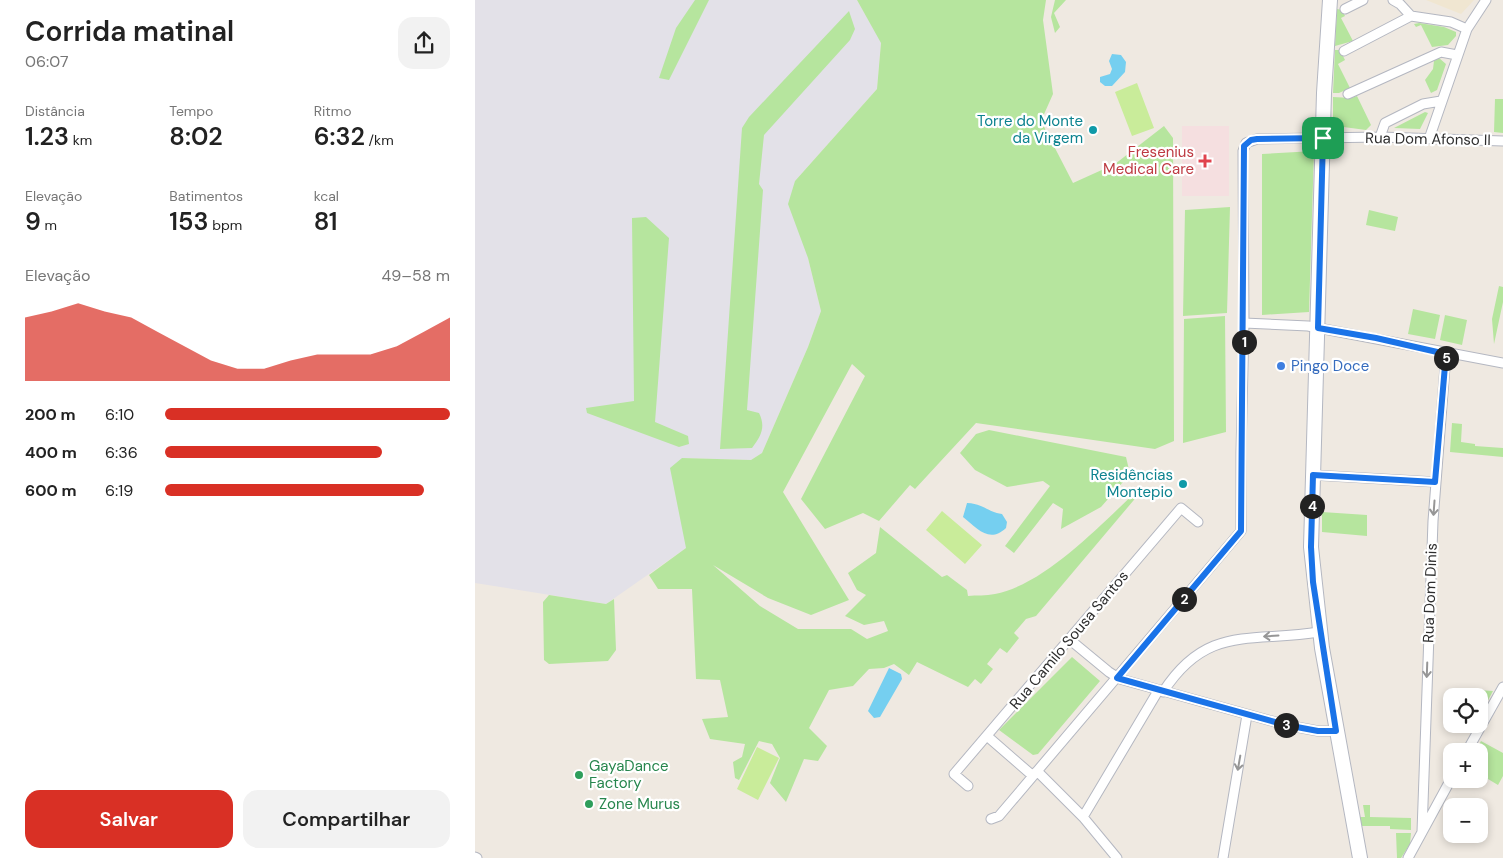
<!DOCTYPE html>
<html lang="pt">
<head>
<meta charset="utf-8">
<style>
  body { margin:0; font-family:"DM Sans",sans-serif; background:#f2f2f2; color:#222; height:100vh; display:flex; flex-direction:column; font-size:19px; white-space:nowrap }
  * { box-sizing:border-box; margin:0 }
  p { font-size:16px; color:#767676 }
  .icon { flex:none; width:28px; height:28px; fill:none; stroke:currentColor; stroke-width:2; stroke-linecap:round; stroke-linejoin:round }
  .map { position:relative; flex:1; overflow:hidden }
  .details { display:flex; flex-direction:column; background:#fff; width:475px }
  .details>* { flex:none }
  .tools { position:absolute; left:968px; top:688px; display:grid; gap:10px }
  .tools a { display:grid; place-items:center; width:45px; height:45px; border-radius:10px; background:#fff; box-shadow:0 2px 8px #0003; font-size:25px }
  .pin { position:absolute; display:grid; place-items:center; width:42px; height:42px; color:#fff; margin:-21px; border-radius:10px; box-shadow:0 2px 8px #0006 }
  .km { position:absolute; width:25px; height:25px; margin:-12px; border-radius:50%; background:#222; color:#fff; font-size:14px; line-height:25px; text-align:center }
  .round { display:grid; place-items:center; flex:none; width:52px; height:52px; border-radius:15px; background:#f2f2f2 }
  .headline { display:flex; align-items:center; justify-content:space-between; height:85px; padding:0 25px }
  h1 { font-size:28px; font-weight:600; line-height:38px }
  .stats { display:grid; grid-template-columns:repeat(3,1fr); gap:8px; height:85px; padding:5px 25px }
  .stats div { display:grid; align-content:center }
  .stats b { font-size:25px; font-weight:600 }
  .stats small { font-size:14px; font-weight:400 }
  .stats p { font-size:14px }
  .chart { height:140px; padding:10px 25px }
  .chart p { display:flex; justify-content:space-between }
  .chart svg { width:100%; height:90px; margin-top:5px; fill:#d93025; opacity:.7 }
  .action { display:flex; gap:10px; margin-top:auto; padding:10px 25px }
  .action a { flex:1; height:58px; border-radius:15px; background:#d93025; color:#fff; font-size:20px; font-weight:600; line-height:58px; text-align:center }
  .action a+a { background:#f2f2f2; color:#222 }
  ul { padding:0 25px; list-style:none; font-size:16px }
  li { display:grid; grid-template-columns:80px 60px 1fr; align-items:center; height:38px }
  li i { height:12px; border-radius:6px; background:#d93025 }
  main { display:flex; flex:1; min-height:0 }
  .map>svg:first-child { display:block }
  .industrial { fill:#e3e1e8 }
  .education { fill:#f0e6d1 }
  .medical { fill:#f5dfe0 }
  .green { fill:#b6e59e }
  .pitch { fill:#c9ec9a }
  .water { fill:#75cff0 }
  .lines { fill:none; stroke-linecap:round; stroke-linejoin:round }
  .street-casing { stroke:#b4b7c1; stroke-width:11 }
  .secondary-casing { stroke:#b4b7c1; stroke-width:16 }
  .street { stroke:#fff; stroke-width:9 }
  .secondary { stroke:#fff; stroke-width:14 }
  .oneway { stroke:#969696 }
  .route-casing { stroke:#fff; stroke-width:10 }
  .route { stroke:#1a73e8; stroke-width:6 }
  .culture-dot { fill:#0f9aa8; stroke:#fff; stroke-width:2 }
  .health-dot { fill:#e0444e; stroke:#fff; stroke-width:2 }
  .shop-dot { fill:#3f7fe0; stroke:#fff; stroke-width:2 }
  .leisure-dot { fill:#2e9e5b; stroke:#fff; stroke-width:2 }
  .labels { text-anchor:middle; stroke-width:4.5; stroke-linejoin:round; paint-order:stroke }
  .culture-label { font-size:15px; fill:#0d838f; stroke:#fff; text-anchor:end }
  .street-label { font-size:15px; fill:#2e2e2e; stroke:#fff }
  .health-label { font-size:15px; fill:#be3a42; stroke:#fff; text-anchor:end }
  .shop-label { font-size:15px; fill:#366cbe; stroke:#fff; text-anchor:start }
  .leisure-label { font-size:15px; fill:#27864d; stroke:#fff; text-anchor:start }
</style>
</head>
<body>
<main>
<section class="details">
<div class="headline"><div><h1>Corrida matinal</h1><p>06:07</p></div><a class="round"><svg class="icon" aria-label="share" viewBox="0 0 24 24"><path d="M12 15V3M7 8l5-5 5 5M5 13v7h14v-7"/></svg></a></div>
<div class="stats">
<div><p>Distância</p><b>1.23<small> km</small></b></div>
<div><p>Tempo</p><b>8:02</b></div>
<div><p>Ritmo</p><b>6:32<small> /km</small></b></div>
</div>
<div class="stats">
<div><p>Elevação</p><b>9<small> m</small></b></div>
<div><p>Batimentos</p><b>153<small> bpm</small></b></div>
<div><p>kcal</p><b>81</b></div>
</div>
<div class="chart"><p><span>Elevação</span>49–58 m</p>
<svg viewBox="0 0 160 44" preserveAspectRatio="none"><path d="M0 44V13L10 10L20 6L30 10L40 13L50 20L60 27L70 34L80 38L90 38L100 34L110 31L120 31L130 31L140 27L150 20L160 13V44z"/></svg>
</div>
<ul>
<li><b>200 m</b>6:10<i style="width:100%"></i></li>
<li><b>400 m</b>6:36<i style="width:76%"></i></li>
<li><b>600 m</b>6:19<i style="width:91%"></i></li>
</ul>
<div class="action"><a>Salvar</a><a>Compartilhar</a></div>
</section>
<div class="map">
<svg width="1028" height="858" viewBox="0 0 1028 858">
  <rect width="100%" height="100%" fill="#efe9e1"/>
  <!-- industrial -->
  <path class="industrial" d="M0,0H382L406,42L402,89L320,181L333,258L346,311L333,347L287,453L276,460L207,458L211,548L131,604L0,583Z"/>
  <!-- education -->
  <path class="education" d="M951,0H999L986,14Z"/>
  <!-- medical -->
  <path class="medical" d="M707,126H754V196H707Z"/>
  <!-- green -->
  <path class="green" d="M220,0H234L194,80L184,78L201,28Z
    M382,0H571L568,20L578,94L566,121L598,183L640,164L689,126L698,138L699,441L680,449L501,423L440,489L435,485L404,521L388,513L350,529L326,499L390,376L377,364L308,492L374,600L336,615L293,598L238,565L285,606L323,629H376L392,639L413,631L409,621L389,625L370,616L391,595L382,590L373,573L401,553L405,527L467,577L472,575L492,590L493,596C501,595 511,596 520,594C571,584 626,524 663,490L669,488L561,616L551,619L539,633L544,638L532,653L525,648L512,664L518,669L506,684L500,679L493,687L442,662L434,675L419,664L409,668L394,669L378,686L354,690L334,728L352,746L343,761L329,759L311,802L295,783L305,758L297,744L284,741L264,780L260,778L258,762L267,757L270,744L235,739L227,719L253,717L245,680L221,679L217,589H183L174,575L211,548L195,468L207,458L276,460L287,453L333,347L346,311L333,258L313,204L320,181L402,89L406,43Z
    M580,0H591L579,13L585,27L580,33L576,17Z
    M862,9L867,10L870,16L866,18L878,41L860,46Z
    M374,11L380,29L375,40L289,135L284,184L288,190L272,410L284,413C291,427 286,436 277,448L245,449L267,128L274,117Z
    M944,23L969,27L981,32V36L973,45L957,47L946,25L941,27L939,24Z
    M860,50H865L870,60L863,64L875,88L864,93H858Z
    M964,58L971,64L962,90L956,93L950,80L958,69L959,61Z
    M882,96L896,125L891,130L861,126L858,120V97L876,98Z
    M1020,99H1028V133L1019,132Z
    M950,112L953,113L945,129L919,128Z
    M839,151L834,312L787,315V154Z
    M755,207L752,313L708,316L710,210Z
    M894,210L923,217L920,231L891,225Z
    M171,217L194,238L180,422L213,436L214,444L204,447L112,413L111,408L159,401L157,218Z
    M1024,286L1028,287V302L1019,344L1017,319Z
    M938,309L965,315L960,339L933,334Z
    M970,315L992,320L987,345L965,340Z
    M750,316L751,432L708,443L709,319Z
    M977,423L987,424L986,442L1000,444V446L1028,448V457L975,452Z
    M514,430L651,457L655,474L626,507L586,529L588,509L578,503L539,553L530,546L575,486L568,481L532,487L500,470L485,453L501,434Z
    M847,512L892,515V536L847,532Z
    M74,595L131,604L139,599L141,650L133,661L74,664L69,660L68,602Z
    M597,657L625,681L563,754L558,755L524,730Z
    M990,689L1018,691L1011,704H1004V696H990Z
    M1006,741L1028,753V776L1023,785L1008,776H1004V751H1001Z
    M888,805H895V817L936,818V830L915,829V826H885L883,817H890Z
    M921,833H936L935,844L926,858H922Z"/>
  <!-- pitch -->
  <path class="pitch" d="M662,83L679,128L657,136L640,92Z
    M467,511L507,545L490,564L451,530Z
    M282,747L304,758L283,800L262,789Z"/>
  <!-- water -->
  <path class="water" d="M637,54L646,55L651,62L650,72L637,86H630L625,82V77L635,74L637,69L634,61Z
    M492,503C510,504 512,512 527,514L532,522L531,528C514,544 502,528 488,517Z
    M414,668L426,674L427,679L405,717L399,718L393,711Z"/>
  <g class="lines">
    <defs>
      <path id="street" d="M918,0L925,4L936,16
        M870,9L888,0
        M936,16L976,22L992,29L954,139
        M992,29L1011,0
        M869,51L936,16
        M873,94L966,52L982,55
        M905,137L910,123L948,104L966,101
        M769,323L833,326L1028,363
        M838,475L960,482
        M594,639L634,672L645,679L811,725L843,731H861
        M688,692C732,624 776,643 844,632
        M512,736L558,776
        M992,751L1028,687
        M562,771L608,817L642,858
        M493,786L479,774L706,508L723,522
        M608,817L683,691
        M516,819L524,816L766,531V453L769,323L768,151L771,143L782,139L905,137L1028,141
        M947,832L958,521L971,354
        M0,857L2,858
        M748,858L772,715
        M933,858L976,779"/>
      <path id="secondary" d="M855,0L849,93L836,547L847,648L885,858"/>
    </defs>
    <!-- street casing -->
    <use href="#street" class="street-casing"/>
    <!-- secondary casing -->
    <use href="#secondary" class="secondary-casing"/>
    <!-- street -->
    <use href="#street" class="street"/>
    <!-- secondary -->
    <use href="#secondary" class="secondary"/>
  </g>
  <!-- one-way arrows -->
  <defs><path id="oneway-shaft" d="M-6 0H5M1.5-3L5.5 0L1.5 3" fill="none" stroke-width="1.6" stroke-linecap="round" stroke-linejoin="round" transform="scale(1.25)"/></defs>
  <g class="oneway">
    <use href="#oneway-shaft" transform="translate(959 508) rotate(94)"/>
    <use href="#oneway-shaft" transform="translate(796 636) rotate(176)"/>
    <use href="#oneway-shaft" transform="translate(952 670) rotate(92)"/>
    <use href="#oneway-shaft" transform="translate(764 763) rotate(100)"/>
  </g>
  <g class="lines">
    <defs>
      <path id="route" d="M848,138L843,328L901,338L971,354L960,482L838,475L836,547L838,582L861,731H843L811,725L642,678L766,531L769,146L776,140L782,139Z"/>
    </defs>
    <!-- route casing -->
    <use href="#route" class="route-casing"/>
    <!-- route -->
    <use href="#route" class="route"/>
  </g>
  <!-- markers -->
  <g class="culture-dot">
    <circle cx="618" cy="130" r="5"/>
    <circle cx="708" cy="484" r="5"/>
  </g>
  <path class="health-dot" d="M727.5 153.5h5v5h5v5h-5v5h-5v-5h-5v-5h5z"/>
  <circle class="shop-dot" cx="806" cy="366" r="5"/>
  <g class="leisure-dot">
    <circle cx="104" cy="775" r="5"/>
    <circle cx="114" cy="804" r="5"/>
  </g>
  <g class="labels">
    <!-- culture labels -->
    <g class="culture-label">
      <text x="608" y="126">Torre do Monte<tspan x="608" dy="17">da Virgem</tspan></text>
      <text x="698" y="480">Residências<tspan x="698" dy="17">Montepio</tspan></text>
    </g>
    <!-- street labels -->
    <g class="street-label">
      <text transform="translate(953 139) rotate(1)" y="5">Rua Dom Afonso II</text>
      <text transform="translate(955 593) rotate(-88)" y="5">Rua Dom Dinis</text>
      <text transform="translate(594 640) rotate(-50)" y="5">Rua Camilo Sousa Santos</text>
    </g>
    <!-- health labels -->
    <g class="health-label">
      <text x="719" y="157">Fresenius<tspan x="719" dy="17">Medical Care</tspan></text>
    </g>
    <!-- shop labels -->
    <g class="shop-label">
      <text x="816" y="371">Pingo Doce</text>
    </g>
    <!-- leisure labels -->
    <g class="leisure-label">
      <text x="114" y="771">GayaDance<tspan x="114" dy="17">Factory</tspan></text>
      <text x="124" y="809">Zone Murus</text>
    </g>
  </g>
</svg>
<div class="tools">
<a><svg class="icon" aria-label="locate" viewBox="0 0 24 24"><circle cx="12" cy="12" r="6"/><path d="M12 2v4M12 18v4M2 12h4M18 12h4"/></svg></a>
<a>+</a>
<a>−</a>
</div>
<div class="pin" style="left:848px;top:138px;background:#1e9e55"><svg class="icon" aria-label="arrive" viewBox="0 0 24 24"><path d="M6 21V4h12l-3 4 3 4H6"/></svg></div>
<b class="km" style="left:769px;top:342px">1</b>
<b class="km" style="left:709px;top:599px">2</b>
<b class="km" style="left:811px;top:725px">3</b>
<b class="km" style="left:837px;top:506px">4</b>
<b class="km" style="left:971px;top:358px">5</b>
</div>
</main>
</body>
</html>
